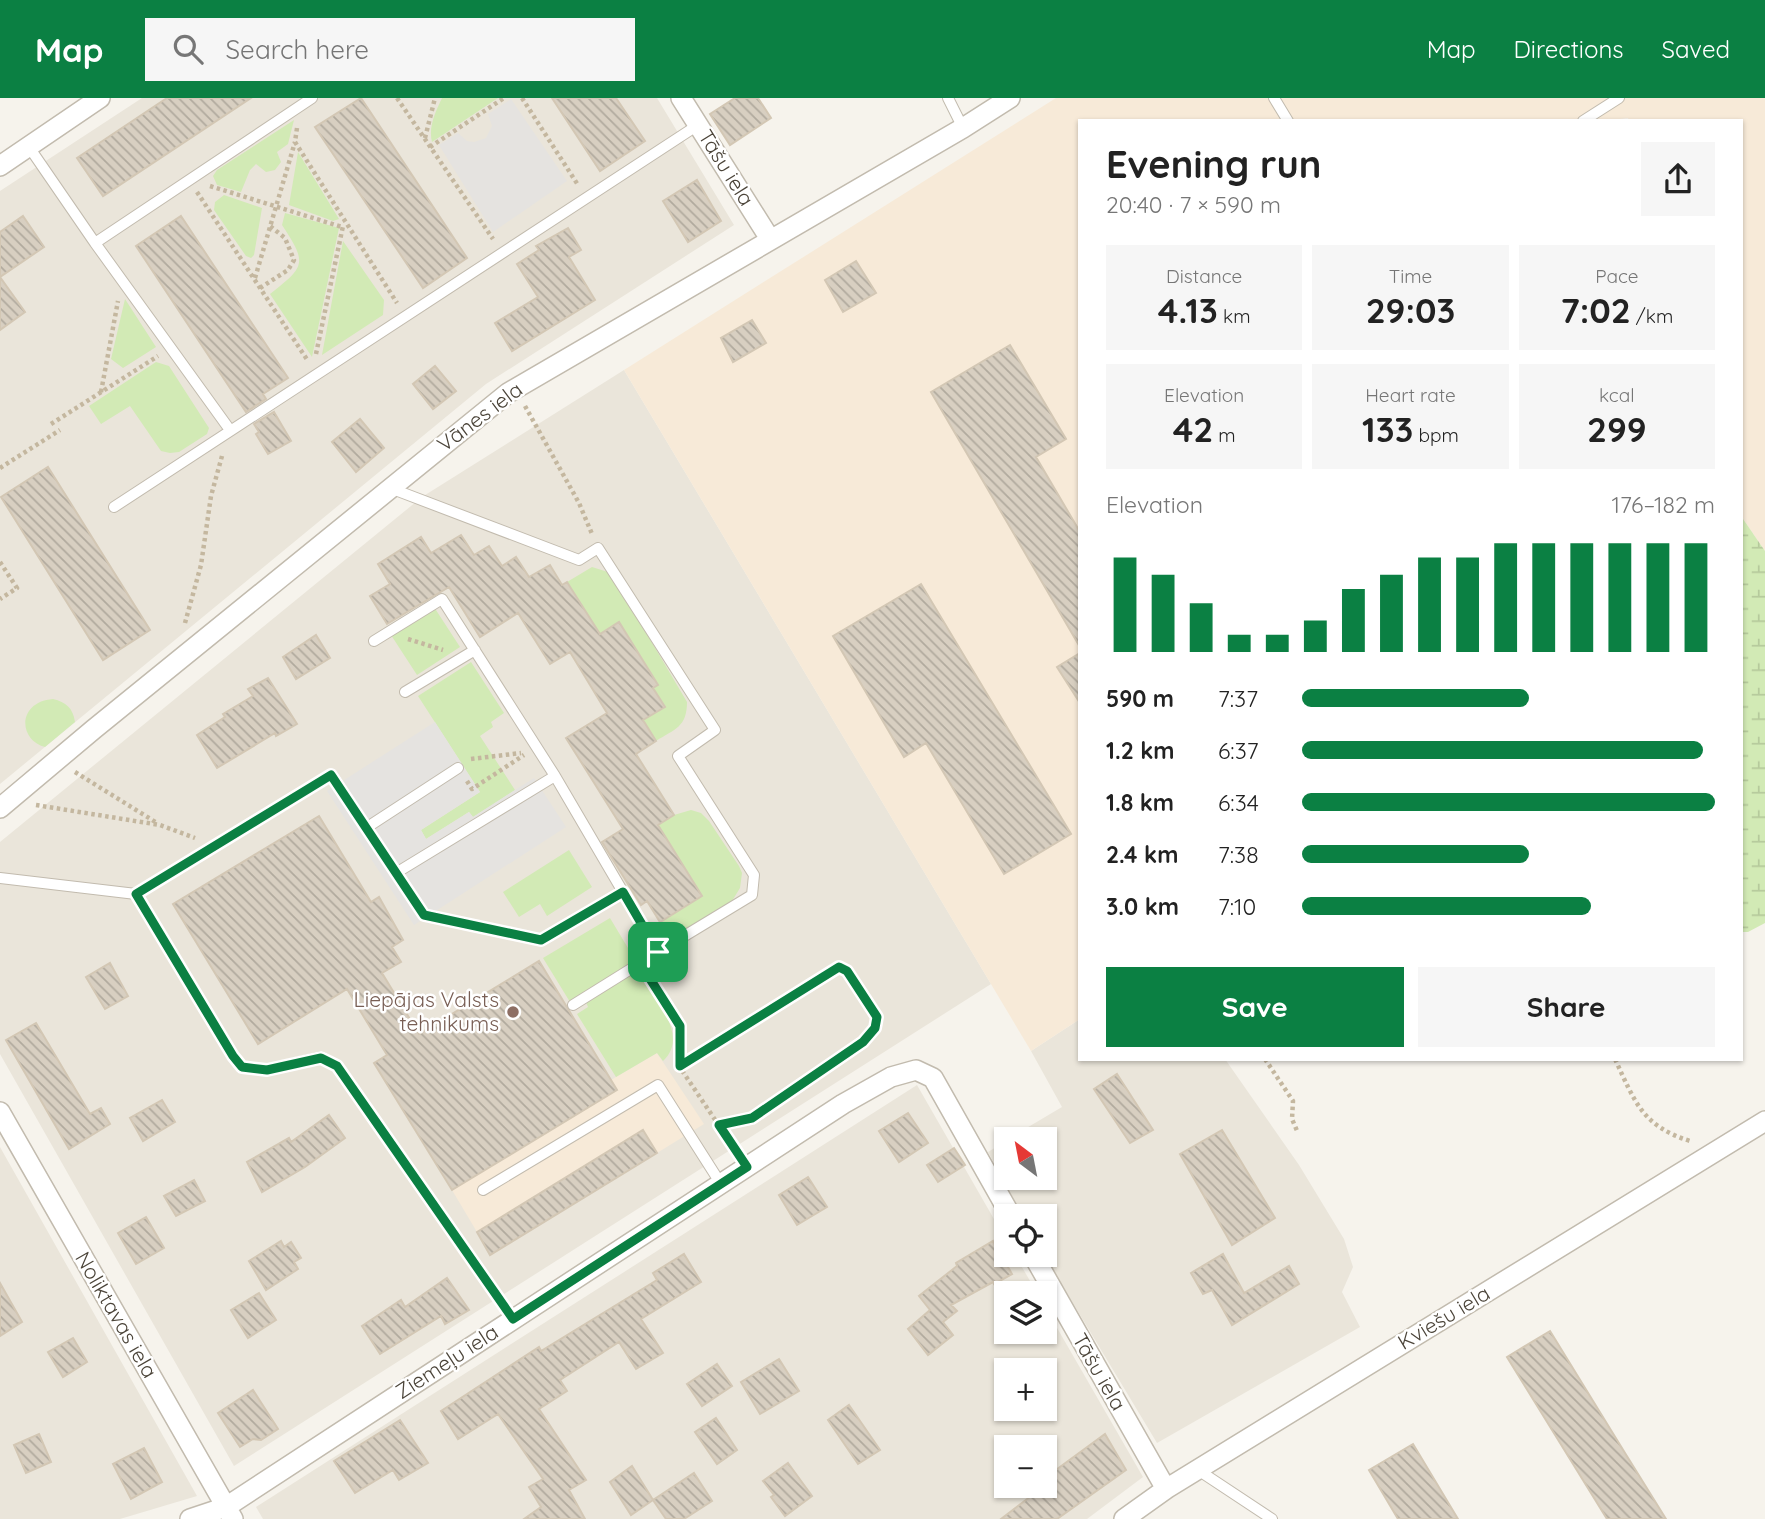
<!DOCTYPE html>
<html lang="en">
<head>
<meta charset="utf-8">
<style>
  body { margin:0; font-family:Quicksand,sans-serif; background:#f6f6f6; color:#222; height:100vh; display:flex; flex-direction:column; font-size:26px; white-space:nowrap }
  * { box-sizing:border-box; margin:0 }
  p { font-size:23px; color:#767676 }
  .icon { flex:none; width:38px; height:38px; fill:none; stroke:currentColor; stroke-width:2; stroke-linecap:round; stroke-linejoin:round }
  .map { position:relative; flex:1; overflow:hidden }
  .panel { position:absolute; left:1078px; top:21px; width:665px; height:942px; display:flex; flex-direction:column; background:#fff; border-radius:0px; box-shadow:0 2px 5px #0004 }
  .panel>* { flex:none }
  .needle { width:46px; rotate:328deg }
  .tools { position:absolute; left:994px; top:1029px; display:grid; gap:14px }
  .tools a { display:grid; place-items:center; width:63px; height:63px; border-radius:0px; background:#fff; box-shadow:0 2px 5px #0004; font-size:35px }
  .pin { position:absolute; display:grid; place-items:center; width:60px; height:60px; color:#fff; margin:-30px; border-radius:14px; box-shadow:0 4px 10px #0006 }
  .round { display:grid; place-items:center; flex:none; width:74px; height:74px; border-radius:0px; background:#f6f6f6 }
  .head { display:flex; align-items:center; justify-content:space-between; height:119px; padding:0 28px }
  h1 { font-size:38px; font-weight:700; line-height:52px }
  .figures { display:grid; grid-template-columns:repeat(3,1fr); gap:10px; height:119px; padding:7px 28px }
  .figures div { display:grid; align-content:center; border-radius:0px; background:#f6f6f6; text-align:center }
  .figures b { font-size:35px; font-weight:700 }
  .figures small { font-size:19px; font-weight:400 }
  .figures p { font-size:19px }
  .chart { height:196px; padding:14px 28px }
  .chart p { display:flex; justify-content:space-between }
  .chart svg { width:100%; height:126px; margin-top:7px; stroke:#0b8043; stroke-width:6 }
  .primary-button { display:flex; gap:14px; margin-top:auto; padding:14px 28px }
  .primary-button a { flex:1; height:80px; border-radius:0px; background:#0b8043; color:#fff; font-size:28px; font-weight:700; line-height:80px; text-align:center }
  .primary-button a+a { background:#f6f6f6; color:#222 }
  ul { padding:0 28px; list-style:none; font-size:23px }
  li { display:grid; grid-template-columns:112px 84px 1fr; align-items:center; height:52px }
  li i { height:18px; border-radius:9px; background:#0b8043 }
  header { display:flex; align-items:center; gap:42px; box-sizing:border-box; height:98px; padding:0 35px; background:#0b8043; color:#fff }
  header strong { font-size:33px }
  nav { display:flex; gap:38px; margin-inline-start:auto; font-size:24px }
  .search { width:490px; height:63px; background:#f6f6f6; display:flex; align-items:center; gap:18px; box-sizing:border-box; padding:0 24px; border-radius:0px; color:#767676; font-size:26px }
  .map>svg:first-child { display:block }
  .residential { fill:#eae5da; fill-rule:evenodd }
  .commercial { fill:#f7ead8 }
  .grass { fill:#d2eab5 }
  .wetland { fill:url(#wetland-marsh) }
  .parking { fill:#e5e3e0 }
  .building { fill:url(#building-back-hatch); stroke:#d3c7b4; stroke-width:2 }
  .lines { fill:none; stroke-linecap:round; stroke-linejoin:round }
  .lane-casing { stroke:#c2bbae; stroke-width:12 }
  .street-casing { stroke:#c2bbae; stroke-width:22 }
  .path { stroke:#c4b79f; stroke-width:4.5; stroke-dasharray:3.5 3.5; stroke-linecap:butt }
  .lane { stroke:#fff; stroke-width:10 }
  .street { stroke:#fff; stroke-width:19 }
  .route-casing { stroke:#fff; stroke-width:14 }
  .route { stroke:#0b8043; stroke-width:9 }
  .education-dot { fill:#8d6e63; stroke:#fff; stroke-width:2.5 }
  .labels { text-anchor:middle; stroke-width:5; stroke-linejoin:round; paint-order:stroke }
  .street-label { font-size:21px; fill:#4b4439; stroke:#fff }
  .education-label { font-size:21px; fill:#785e54; stroke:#fff; text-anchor:end }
</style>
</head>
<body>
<header>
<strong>Map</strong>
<div class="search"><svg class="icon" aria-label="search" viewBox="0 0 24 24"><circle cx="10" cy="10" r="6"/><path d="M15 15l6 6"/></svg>Search here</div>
<nav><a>Map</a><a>Directions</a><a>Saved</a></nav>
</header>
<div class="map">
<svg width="1765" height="1421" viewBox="0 0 1765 1421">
  <defs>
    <pattern id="wetland-marsh" width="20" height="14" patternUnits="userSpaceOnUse" patternTransform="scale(1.75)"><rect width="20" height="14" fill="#d2eab5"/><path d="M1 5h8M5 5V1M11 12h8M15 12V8" fill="none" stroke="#b6ca9c"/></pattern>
    <pattern id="building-back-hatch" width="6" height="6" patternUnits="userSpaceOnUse" patternTransform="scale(1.75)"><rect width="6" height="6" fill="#d8cfc1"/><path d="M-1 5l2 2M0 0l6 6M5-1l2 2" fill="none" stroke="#b1aa9e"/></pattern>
  </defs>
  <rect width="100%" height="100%" fill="#f6f3ec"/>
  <!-- residential -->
  <path class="residential" d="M142,0H657L734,127L486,286L0,686V93Z
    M624,272L991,886L234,1368L0,956V744L422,399Z
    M1080,921V961H1225L1299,1067L1344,1141L1353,1169L1342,1194L1360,1229L1157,1345L1044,1157L1045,1118H1023L988,1054L1006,1043V1080H1045V1041H1008L1062,1009L1031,953Z
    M917,987L1006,1142V1157H1015L1037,1195H1006V1234H1045V1209L1143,1379L1087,1421H263L256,1409ZM1006,1272H1045V1311H1006ZM1006,1349H1045V1388H1006Z
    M0,1049L197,1398L120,1421H0Z"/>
  <!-- commercial -->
  <path class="commercial" d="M1056,0H1765V453L1741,418V23H1629L1628,20L1604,23H1080V921L1031,953L624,272Z
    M657,955L704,1026L657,1055L642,1032L477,1134L452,1092L616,992L611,982Z"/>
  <!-- grass -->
  <path class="grass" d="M442,0H498L432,44C428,29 436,13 442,0Z
    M294,22L288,46L277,54L281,64L275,72L266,74L256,66L250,72L241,94L217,87L213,78L217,72Z
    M298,54L339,121L333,123L289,107Z
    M224,97L262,110L254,157L251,160L246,158L214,112L215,104Z
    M285,115L339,130L312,259L270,196C306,168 307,165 282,127Z
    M343,143L384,202L383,217L322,257Z
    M125,201L156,249L123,270L111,261Z
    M156,264L169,268L209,330L207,336L179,354L170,355L161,353L130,308L101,326L89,308Z
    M592,469L611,475L687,604C687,629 675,631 656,643L643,622L665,609L653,590L658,586L619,524L600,536L567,484Z
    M434,509L460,549L417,577L391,537Z
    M471,564L504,615L491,624L493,629L480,638L515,692L473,719L469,714L426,741L421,732L480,694L418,598Z
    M53,601C66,604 73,610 75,624L45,649C18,642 17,604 53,601Z
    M691,712L701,715L709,723L739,768L742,775L740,790L732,803L681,834L669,832L660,824L701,798L658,727L674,717Z
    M569,752L592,789L547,818L540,806L519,819L503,794Z
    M610,820L634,860L628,869L570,904L543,860Z
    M634,875L640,877C655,901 690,938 663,963L657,955L616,979L577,916L588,909L586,904Z"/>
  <!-- wetland -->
  <path class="wetland" d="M1741,418L1765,453V825L1748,834H1741Z"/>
  <!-- parking -->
  <path class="parking" d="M511,1L567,83L493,134L439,47L458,35L467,43L474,44L486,40L492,28L488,16Z
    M435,624L480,694L421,732L426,741L469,714L473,719L534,680L566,729L414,827L327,693Z"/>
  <!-- building -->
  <path class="building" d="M167,0H251L103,98L77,60Z
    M361,0L467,160L423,190L315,29Z
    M552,0H616L645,43L600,73Z
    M735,0H758L771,20L730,47L710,16Z
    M697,82L721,123L688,144L663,103Z
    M23,118L44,149L0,179V134Z
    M181,118L288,280L263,296L266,301L246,314L136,148Z
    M568,130L581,152L569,159L595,202L512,253L495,225L538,199L517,166L539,152L536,148Z
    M856,163L876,195L843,214L825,182Z
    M0,179L25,214L0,232Z
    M752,222L766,245L733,264L721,240Z
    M1010,247L1066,341L1036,359L1080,434V549L931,294Z
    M435,268L456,293L433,311L413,286Z
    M274,314L291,343L268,356L256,336L259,334L254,326Z
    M360,321L384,350L356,374L332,344Z
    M48,369L150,532L103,562L1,399Z
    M461,437L474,457L489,448L502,468L516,459L529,479L550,467L562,487L567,484L600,536L619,524L658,587L653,590L665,609L643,622L656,643L636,656L674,717L658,727L702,798L660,824L647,803L641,807L602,744L623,731L566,640L607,615L570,554L550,566L518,515L480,539L449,489L387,526L370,498L390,486L378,466L421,439L431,455Z
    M921,486L1071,736L1004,776L926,645L904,659L833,538Z
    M316,537L330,560L296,581L283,559Z
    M1080,555V605L1057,569Z
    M268,580L297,626L276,638L275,635L217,670L197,637L225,619L223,616L253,598L248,591Z
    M319,718L371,804L379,799L403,842L392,849L401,864L382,875L419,936L539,863L617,992L452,1092L374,965L387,957L347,891L258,946L173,806Z
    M110,865L128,898L105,911L86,879Z
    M36,925L90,1016L101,1010L110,1026L69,1051L6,942Z
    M1117,976L1153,1032L1130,1045L1094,991Z
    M162,1002L175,1024L143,1043L130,1020Z
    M908,1015L928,1045L899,1064L879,1033Z
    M329,1017L345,1040L305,1069L262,1094L247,1064L289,1040L291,1044Z
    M643,1032L657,1055L490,1157L477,1134Z
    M1222,1032L1275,1120L1232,1147L1180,1056Z
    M954,1050L965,1067L938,1084L927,1067Z
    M808,1079L827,1109L797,1127L779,1097Z
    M194,1082L205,1103L176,1118L164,1098Z
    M146,1119L164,1150L136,1166L118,1135Z
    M281,1143L284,1149L291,1144L301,1160L294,1164L298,1171L266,1192L249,1163Z
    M993,1143L1012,1176L994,1186L993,1184L951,1207L957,1213L943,1224L953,1237L928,1257L908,1231L930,1212L919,1198L957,1168L956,1165Z
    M684,1156L701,1184L641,1221L663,1255L636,1271L619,1244L560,1282L567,1293L539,1311L586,1382L569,1392L585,1421H524L541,1409L529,1389L543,1381L498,1316L458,1341L441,1313L539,1249L541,1253L657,1182L653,1175Z
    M1223,1156L1244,1195L1289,1168L1299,1186L1232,1227L1212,1192L1203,1196L1191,1175Z
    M447,1180L469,1212L445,1226L441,1218L380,1256L362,1228L401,1202L405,1209Z
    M0,1185L22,1224L0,1238Z
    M259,1195L276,1222L248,1240L231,1212Z
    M1550,1233L1625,1355L1666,1421H1607L1507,1259Z
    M73,1240L87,1264L63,1279L48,1254Z
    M779,1261L799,1293L760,1316L741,1284Z
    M717,1266L732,1288L702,1308L687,1286Z
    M253,1292L278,1331L261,1342L253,1341L240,1349L218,1315Z
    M849,1307L880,1352L858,1366L828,1322Z
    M716,1320L737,1352L717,1366L695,1334Z
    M400,1322L428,1365L399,1382L393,1372L355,1395L334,1363Z
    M39,1336L51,1364L26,1375L14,1347Z
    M1105,1336L1126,1372L1057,1421H1001L1039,1392L1036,1388H1045V1380Z
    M1413,1346L1458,1421H1398L1369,1372Z
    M144,1350L162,1384L131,1401L113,1366Z
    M788,1365L812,1398L785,1418L771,1399L774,1397L763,1383Z
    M632,1368L653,1402L631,1417L610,1384Z
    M694,1375L712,1403L684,1421H666L653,1402Z"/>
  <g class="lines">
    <defs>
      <path id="lane" d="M948,0L963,30
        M1274,0L1288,23
        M1583,23L1619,0
        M29,49L95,145
        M230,332L95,145L312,0
        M114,409L698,27
        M374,543L442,501L555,678
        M405,594L475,552
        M366,730L458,670
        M396,775L555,678L623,794
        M0,780L136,796L233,958L242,969L267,972L321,959L337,968L513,1221
        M136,796L332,677L424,817L541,842L623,794L658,854L752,797L754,777L678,658L715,632L598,450L579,462L390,390
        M573,907L658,854
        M483,1092L658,987L721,1086
        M1198,1372L1272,1421"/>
      <path id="street" d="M681,0L770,141
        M0,68L100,0
        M0,710L94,631L508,295L963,30L1010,0
        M0,1014L233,1421
        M1033,1157L1166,1391
        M190,1421L226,1409L843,1006L891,979L916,972L933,980L1011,1118
        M1124,1421L1166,1391L1765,1023"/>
    </defs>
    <!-- lane casing -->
    <use href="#lane" class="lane-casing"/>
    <!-- street casing -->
    <use href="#street" class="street-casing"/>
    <!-- path -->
    <path class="path" d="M397,0L493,141
      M522,0L578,87
      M297,30L295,44L397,205
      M425,40L435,0
      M430,49L504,0
      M210,88L342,129
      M197,94L308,263
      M255,180L295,44
      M260,190L288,172L294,162L285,140L270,128
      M316,256L343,128
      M101,294L118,203
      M525,308L579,405L592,436
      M51,326L158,258
      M0,370L60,332
      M0,464L17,490L0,501
      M185,525L201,467L211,398L222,358
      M408,541L443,552
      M471,661L521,655
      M75,674L157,725
      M467,683L472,691L524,657
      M36,707L160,727L195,740
      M648,878L680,928L679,968L736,1053
      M1265,961L1293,1003L1292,1021L1298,1035
      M1615,961C1635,1004 1642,1028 1690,1043
      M679,968L839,869L847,873L877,919L875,930L863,944L752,1020L719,1027"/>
    <!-- lane -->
    <use href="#lane" class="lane"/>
    <!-- street -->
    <use href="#street" class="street"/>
  </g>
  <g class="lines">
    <defs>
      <path id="route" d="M331,677L424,817L541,842L623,794L658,854L640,865L680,928V968L839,869L847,873L877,919L875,930L863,944L752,1020L719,1027L747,1069L513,1221L337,968L321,960L267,972L242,969L233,958L136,796Z"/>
    </defs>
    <!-- route casing -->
    <use href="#route" class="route-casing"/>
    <!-- route -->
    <use href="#route" class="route"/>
  </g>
  <!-- markers -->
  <circle class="education-dot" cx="513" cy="914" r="7"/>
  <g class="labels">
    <!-- street labels -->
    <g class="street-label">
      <text transform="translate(726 70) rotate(58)" y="7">Tāšu iela</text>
      <text transform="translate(480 319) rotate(-37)" y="7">Vānes iela</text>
      <text transform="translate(116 1217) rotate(60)" y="7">Noliktavas iela</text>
      <text transform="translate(1444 1220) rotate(-31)" y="7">Kviešu iela</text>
      <text transform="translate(447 1264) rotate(-33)" y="7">Ziemeļu iela</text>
      <text transform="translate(1099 1274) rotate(60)" y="7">Tāšu iela</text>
    </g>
    <!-- education labels -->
    <g class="education-label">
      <text x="499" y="909">Liepājas Valsts<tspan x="499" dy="24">tehnikums</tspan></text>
    </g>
  </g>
</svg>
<div class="tools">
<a><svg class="needle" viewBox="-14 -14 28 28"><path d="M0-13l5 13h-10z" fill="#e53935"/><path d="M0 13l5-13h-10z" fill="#767676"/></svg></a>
<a><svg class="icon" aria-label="locate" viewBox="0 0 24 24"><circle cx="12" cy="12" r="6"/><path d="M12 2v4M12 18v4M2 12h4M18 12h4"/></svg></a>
<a><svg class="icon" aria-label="layers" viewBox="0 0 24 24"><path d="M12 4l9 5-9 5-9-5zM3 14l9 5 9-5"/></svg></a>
<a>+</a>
<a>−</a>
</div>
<div class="pin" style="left:658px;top:854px;background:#1e9e55"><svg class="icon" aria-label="arrive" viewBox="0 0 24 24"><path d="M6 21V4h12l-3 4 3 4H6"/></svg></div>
<section class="panel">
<div class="head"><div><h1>Evening run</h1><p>20:40 · 7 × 590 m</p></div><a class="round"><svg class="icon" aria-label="share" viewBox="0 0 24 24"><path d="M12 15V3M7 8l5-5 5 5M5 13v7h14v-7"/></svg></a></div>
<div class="figures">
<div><p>Distance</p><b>4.13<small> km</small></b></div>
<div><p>Time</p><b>29:03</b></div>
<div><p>Pace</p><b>7:02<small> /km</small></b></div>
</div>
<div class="figures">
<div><p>Elevation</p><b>42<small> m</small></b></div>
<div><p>Heart rate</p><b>133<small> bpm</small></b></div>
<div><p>kcal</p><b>299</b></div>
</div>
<div class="chart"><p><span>Elevation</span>176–182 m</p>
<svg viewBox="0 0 160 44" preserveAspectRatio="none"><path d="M5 44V11M15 44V17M25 44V27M35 44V38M45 44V38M55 44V33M65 44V22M75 44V17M85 44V11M95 44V11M105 44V6M115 44V6M125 44V6M135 44V6M145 44V6M155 44V6"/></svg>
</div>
<ul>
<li><b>590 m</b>7:37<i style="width:55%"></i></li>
<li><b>1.2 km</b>6:37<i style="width:97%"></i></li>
<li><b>1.8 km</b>6:34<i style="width:100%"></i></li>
<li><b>2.4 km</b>7:38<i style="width:55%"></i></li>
<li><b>3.0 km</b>7:10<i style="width:70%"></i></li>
</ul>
<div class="primary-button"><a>Save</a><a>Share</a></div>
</section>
</div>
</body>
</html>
